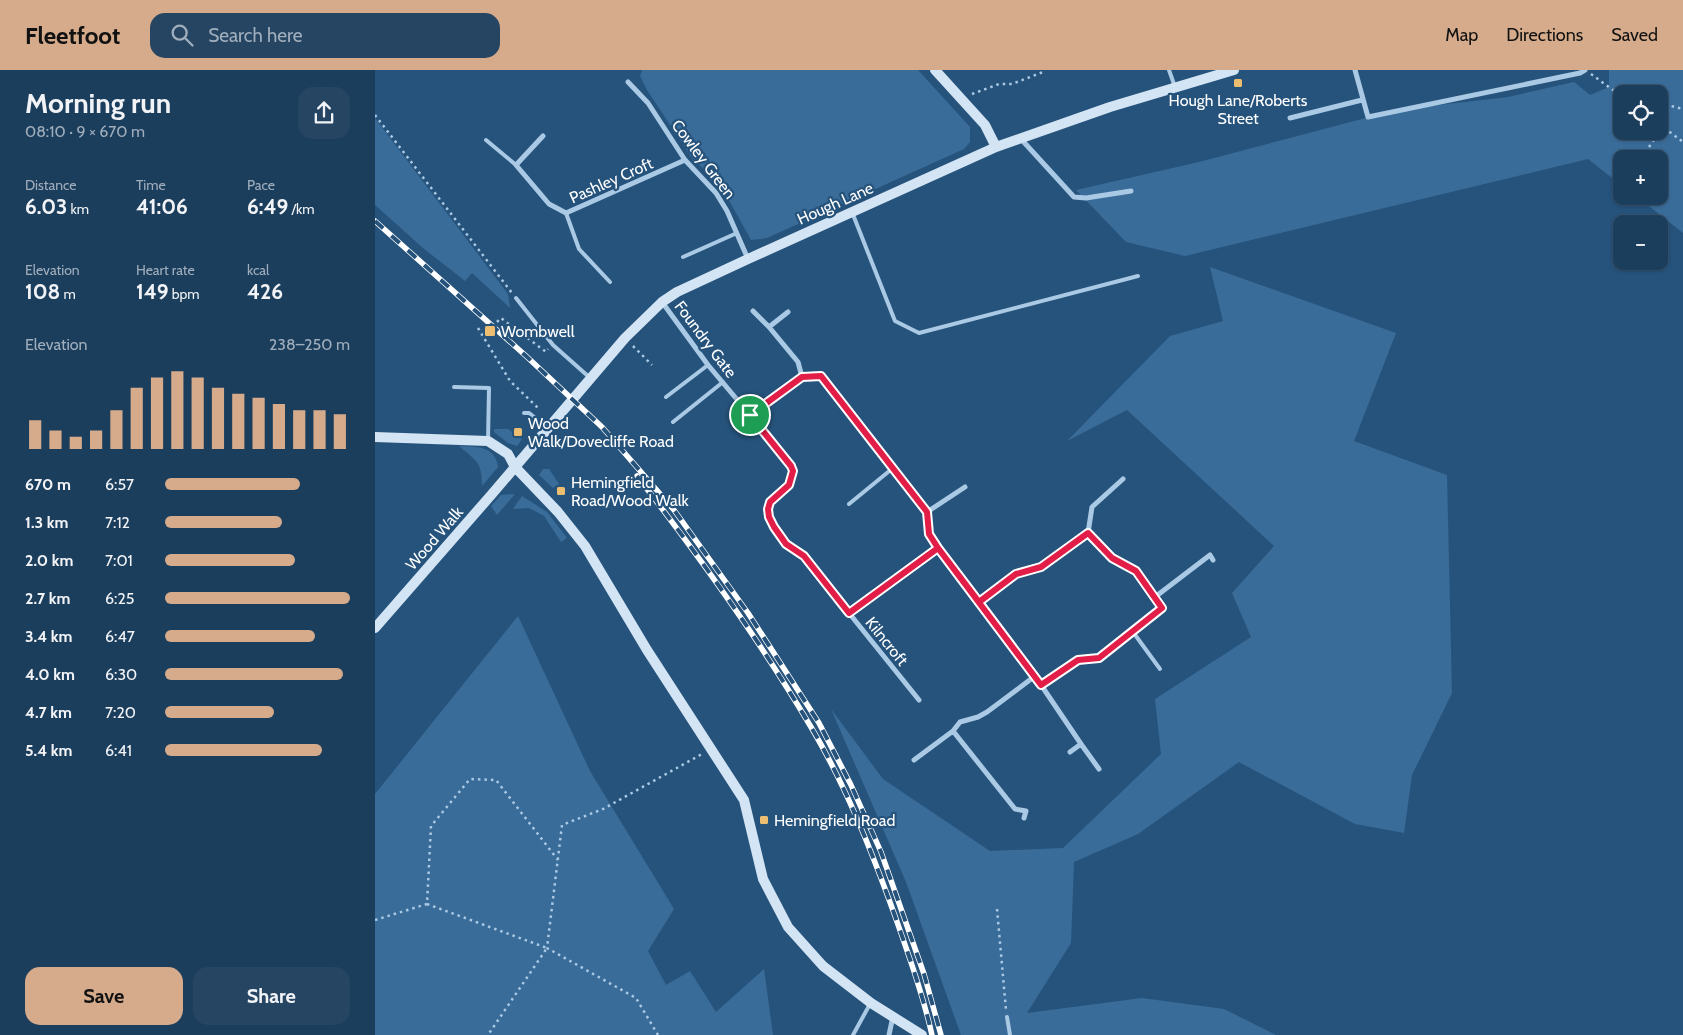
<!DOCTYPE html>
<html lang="en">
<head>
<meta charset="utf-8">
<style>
  body { margin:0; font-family:Cabin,sans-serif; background:#254563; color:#f1f3f6; height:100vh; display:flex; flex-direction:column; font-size:19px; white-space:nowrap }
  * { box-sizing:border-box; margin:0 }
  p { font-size:16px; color:#a0aebc }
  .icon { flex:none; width:28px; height:28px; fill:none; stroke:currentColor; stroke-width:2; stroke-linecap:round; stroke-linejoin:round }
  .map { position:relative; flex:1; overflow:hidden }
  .sheet { display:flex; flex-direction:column; background:#1c3e5d; width:375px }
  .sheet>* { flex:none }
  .controls { position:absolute; left:1238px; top:15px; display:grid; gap:10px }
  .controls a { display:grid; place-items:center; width:55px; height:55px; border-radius:10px; background:#1c3e5d; box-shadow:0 1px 4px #0004,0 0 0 1px #3a5772; font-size:25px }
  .pin { position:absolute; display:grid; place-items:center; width:42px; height:42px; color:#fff; margin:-21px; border:2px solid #fff; border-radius:50%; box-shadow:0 1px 5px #0007 }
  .round { display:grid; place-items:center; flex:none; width:52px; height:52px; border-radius:15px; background:#254563 }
  .overview { display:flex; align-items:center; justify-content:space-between; height:85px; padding:0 25px }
  h1 { font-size:28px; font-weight:700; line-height:38px }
  .metrics { display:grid; grid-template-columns:repeat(3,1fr); gap:8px; height:85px; padding:5px 25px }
  .metrics div { display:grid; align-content:center }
  .metrics b { font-size:21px; font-weight:700 }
  .metrics small { font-size:14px; font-weight:400 }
  .metrics p { font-size:14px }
  .chart { height:140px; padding:10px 25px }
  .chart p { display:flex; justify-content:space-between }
  .chart svg { width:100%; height:90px; margin-top:5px; stroke:#d6ab8b; stroke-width:6 }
  .action { display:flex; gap:10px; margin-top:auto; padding:10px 25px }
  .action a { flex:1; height:58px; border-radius:15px; background:#d6ab8b; color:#111; font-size:20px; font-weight:700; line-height:58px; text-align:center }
  .action a+a { background:#254563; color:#f1f3f6 }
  ul { padding:0 25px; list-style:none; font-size:16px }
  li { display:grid; grid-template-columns:80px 60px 1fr; align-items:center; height:38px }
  li i { height:12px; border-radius:6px; background:#d6ab8b }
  header { display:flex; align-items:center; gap:30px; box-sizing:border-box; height:70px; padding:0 25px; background:#d6ab8b; color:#111 }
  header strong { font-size:24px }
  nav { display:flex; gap:28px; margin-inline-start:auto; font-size:18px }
  .search { width:350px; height:45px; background:#254563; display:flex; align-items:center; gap:12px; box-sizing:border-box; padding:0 18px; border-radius:15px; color:#a0aebc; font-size:19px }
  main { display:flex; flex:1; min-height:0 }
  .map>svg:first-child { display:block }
  .green { fill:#3a6c99; fill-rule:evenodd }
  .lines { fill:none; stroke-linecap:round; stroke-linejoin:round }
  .path { stroke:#aac9e4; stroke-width:2.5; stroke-dasharray:2.5 4; stroke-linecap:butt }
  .lane { stroke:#aac9e4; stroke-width:4 }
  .street { stroke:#aac9e4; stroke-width:5 }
  .secondary { stroke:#d3e4f4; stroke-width:10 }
  .rail-casing { stroke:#fff; stroke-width:5.5 }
  .rail { stroke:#26537c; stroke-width:4; stroke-dasharray:11; stroke-linecap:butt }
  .route-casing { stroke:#fff; stroke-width:10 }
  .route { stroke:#e11d48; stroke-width:6 }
  .poi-dot { fill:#edbe70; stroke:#26537c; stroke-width:2 }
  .labels { text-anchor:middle; stroke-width:4.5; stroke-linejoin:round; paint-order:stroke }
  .poi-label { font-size:16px; fill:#fff; stroke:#26537c; text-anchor:start }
  .street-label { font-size:16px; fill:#fff; stroke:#26537c }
</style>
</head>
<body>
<header>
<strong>Fleetfoot</strong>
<div class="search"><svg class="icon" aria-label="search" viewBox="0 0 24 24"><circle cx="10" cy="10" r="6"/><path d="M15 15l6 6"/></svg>Search here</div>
<nav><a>Map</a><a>Directions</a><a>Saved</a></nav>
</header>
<main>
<section class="sheet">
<div class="overview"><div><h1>Morning run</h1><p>08:10 · 9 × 670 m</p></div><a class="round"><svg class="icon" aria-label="share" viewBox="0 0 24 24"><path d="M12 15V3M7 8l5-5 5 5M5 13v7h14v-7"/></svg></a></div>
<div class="metrics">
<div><p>Distance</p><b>6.03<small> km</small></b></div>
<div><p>Time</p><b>41:06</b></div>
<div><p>Pace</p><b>6:49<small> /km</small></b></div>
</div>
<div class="metrics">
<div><p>Elevation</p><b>108<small> m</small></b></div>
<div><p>Heart rate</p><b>149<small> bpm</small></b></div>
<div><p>kcal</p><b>426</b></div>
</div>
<div class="chart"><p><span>Elevation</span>238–250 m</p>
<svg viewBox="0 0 160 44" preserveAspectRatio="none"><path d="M5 44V30M15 44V35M25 44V38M35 44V35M45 44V25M55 44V14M65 44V9M75 44V6M85 44V9M95 44V14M105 44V17M115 44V19M125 44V22M135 44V25M145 44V25M155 44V27"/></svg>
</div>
<ul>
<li><b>670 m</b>6:57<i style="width:73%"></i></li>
<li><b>1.3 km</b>7:12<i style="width:63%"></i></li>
<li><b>2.0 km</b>7:01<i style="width:70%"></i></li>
<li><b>2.7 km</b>6:25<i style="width:100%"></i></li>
<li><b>3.4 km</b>6:47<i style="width:81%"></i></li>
<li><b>4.0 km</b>6:30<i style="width:96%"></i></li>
<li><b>4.7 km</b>7:20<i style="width:59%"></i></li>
<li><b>5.4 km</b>6:41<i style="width:85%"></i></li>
</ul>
<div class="action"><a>Save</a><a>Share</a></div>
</section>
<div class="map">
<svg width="1308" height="965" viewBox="0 0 1308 965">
  <rect width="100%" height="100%" fill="#26537c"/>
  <!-- green -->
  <path class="green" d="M267,0H543L595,57V72L589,79L392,168L376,170L346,116L317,88L272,20L265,6Z
    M1234,0H1308V163L1261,126H1284V89H1246V115L1213,89L810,186L751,172L701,120L824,92L1021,40L1133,27L1199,12L1215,25L1234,17ZM1246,24H1284V61H1246Z
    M0,48L133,224L135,238L97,203L90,211L48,178L0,135Z
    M835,197L1021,263L979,371L1072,405L1077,623L1037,705L1029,763L980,754L864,692L763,764L699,792L696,873L652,943L767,928L849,939L901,965H586L531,812L456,639L508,709L615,781L688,778L786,684L780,629L876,567L857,523L899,476L752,340L692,371L795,266L848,251Z
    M119,359H133L147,369L142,376L133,373L119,362Z
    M84,376C101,377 120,375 123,397L107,416C107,391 101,391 84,376Z
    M168,399H174L184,414L178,418L164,405Z
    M140,424L122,445L116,436L126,425Z
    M147,426L172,442L192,468L186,472L169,446L154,438L138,439Z
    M143,546L215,701L299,839L273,881L291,915L315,901L341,942L389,899L398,965H0V724Z"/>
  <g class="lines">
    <!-- path -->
    <path class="path" d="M1216,4L1246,26
      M597,24L624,14H637L668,2
      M1284,33L1308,39
      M0,45L137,223
      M1284,54L1308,72
      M1274,77L1288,57
      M122,252L126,248L171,282L173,279
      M103,258L135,311L165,340
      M258,276L277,295
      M52,834L172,878L113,965
      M622,839L631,940
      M0,850L52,834L56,756L95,709L121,710L183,790
      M283,965L261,928L172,878L187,755L228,739L327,684"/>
    <!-- lane -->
    <path class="lane" d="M794,0L800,17
      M111,70L141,95
      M477,142L520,251L544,263L763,206
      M191,143L204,179L235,212
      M308,187L362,163
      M141,228L178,275L214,307
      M79,317L114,318L113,371
      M291,327L333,295
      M149,343H154L173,358
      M298,352L348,312
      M474,434L518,398
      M758,562L785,599
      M632,947L635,965
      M478,965L495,934"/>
    <!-- street -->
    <path class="street" d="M980,0L993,47L1205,3L1210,0
      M253,12L273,33L310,90L341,123L352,141L373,189
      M915,48L987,30
      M168,66L141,95L174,134L191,143L310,90
      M646,69L699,127L711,128L756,121
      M287,232L333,295L375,345L427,307
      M378,241L394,257L423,292L427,307
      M394,257L413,242
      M427,307H446L552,442L554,463L563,478L660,606L706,674L695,682
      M375,345L416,395L418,401L417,408L414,415L395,432L393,439L394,447L399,457L411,473L429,486L474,543
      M552,442L590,417
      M713,463L737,488L761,501L780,527L835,485L838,490
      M713,463L717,437L748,409
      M603,531L641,504L666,497L713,463
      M666,615L703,590L724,588L787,538L780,527
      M544,630L474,543L563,478
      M578,661L585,652L603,647L612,642L660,606
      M706,674L724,699
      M539,690L578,661L640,739L651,741L649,748
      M514,965L518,946"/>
    <!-- secondary -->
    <path class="secondary" d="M560,0L610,55L621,77
      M0,367L113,371L133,384L140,397L183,442L210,476L272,580L369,730L388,809L413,857L448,896L496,933L547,965
      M0,558L117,424L250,268L287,232L302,222L373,189L621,77L735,37L859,0"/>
    <defs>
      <path id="rail" d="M0,151L151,286L227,357L299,440L373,543L444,653L476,715L506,782L549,904L566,965
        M262,406C324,486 384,569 436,657C471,716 497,782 520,846C534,886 548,925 557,965"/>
    </defs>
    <!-- rail casing -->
    <use href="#rail" class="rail-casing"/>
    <!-- rail -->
    <use href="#rail" class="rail"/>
  </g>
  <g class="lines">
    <defs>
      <path id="route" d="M375,345L427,307L446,306L552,442L554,464L563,478L666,615L703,590L724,588L787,538L761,501L737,488L713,463L666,497L641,504L604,532L563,478L474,543L429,486L411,474L399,457L394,447L393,439L395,432L414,415L418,401L416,396L375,345"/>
    </defs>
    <!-- route casing -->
    <use href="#route" class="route-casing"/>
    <!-- route -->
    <use href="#route" class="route"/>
  </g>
  <!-- markers -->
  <g class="poi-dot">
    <rect x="858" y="8" width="10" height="10" rx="2.5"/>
    <rect x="109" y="255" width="12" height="12" rx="2.5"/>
    <rect x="138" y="357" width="10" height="10" rx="2.5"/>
    <rect x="181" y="416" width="10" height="10" rx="2.5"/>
    <rect x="384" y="745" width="10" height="10" rx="2.5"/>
  </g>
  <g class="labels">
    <!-- poi labels -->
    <g class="poi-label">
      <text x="863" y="36" text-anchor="middle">Hough Lane/Roberts<tspan x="863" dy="18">Street</tspan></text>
      <text x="126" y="267">Wombwell</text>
      <text x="153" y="359">Wood<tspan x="153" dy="18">Walk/Dovecliffe Road</tspan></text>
      <text x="196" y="418">Hemingfield<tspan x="196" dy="18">Road/Wood Walk</tspan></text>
      <text x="399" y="756">Hemingfield Road</text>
    </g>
    <!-- street labels -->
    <g class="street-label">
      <text transform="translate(329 89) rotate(53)" y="6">Cowley Green</text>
      <text transform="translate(236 110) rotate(-24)" y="6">Pashley Croft</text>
      <text transform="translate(460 133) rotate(-24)" y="6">Hough Lane</text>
      <text transform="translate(331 269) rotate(53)" y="6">Foundry Gate</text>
      <text transform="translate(59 468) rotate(-49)" y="6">Wood Walk</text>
      <text transform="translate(512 571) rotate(51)" y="6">Kilncroft</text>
    </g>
  </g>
</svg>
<div class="controls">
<a><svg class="icon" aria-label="locate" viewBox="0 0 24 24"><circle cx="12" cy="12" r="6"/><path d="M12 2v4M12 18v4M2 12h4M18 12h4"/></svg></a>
<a>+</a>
<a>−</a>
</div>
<div class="pin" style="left:375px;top:345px;background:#1e9e55"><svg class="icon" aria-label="arrive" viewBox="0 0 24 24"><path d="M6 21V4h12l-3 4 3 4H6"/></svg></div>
</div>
</main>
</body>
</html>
